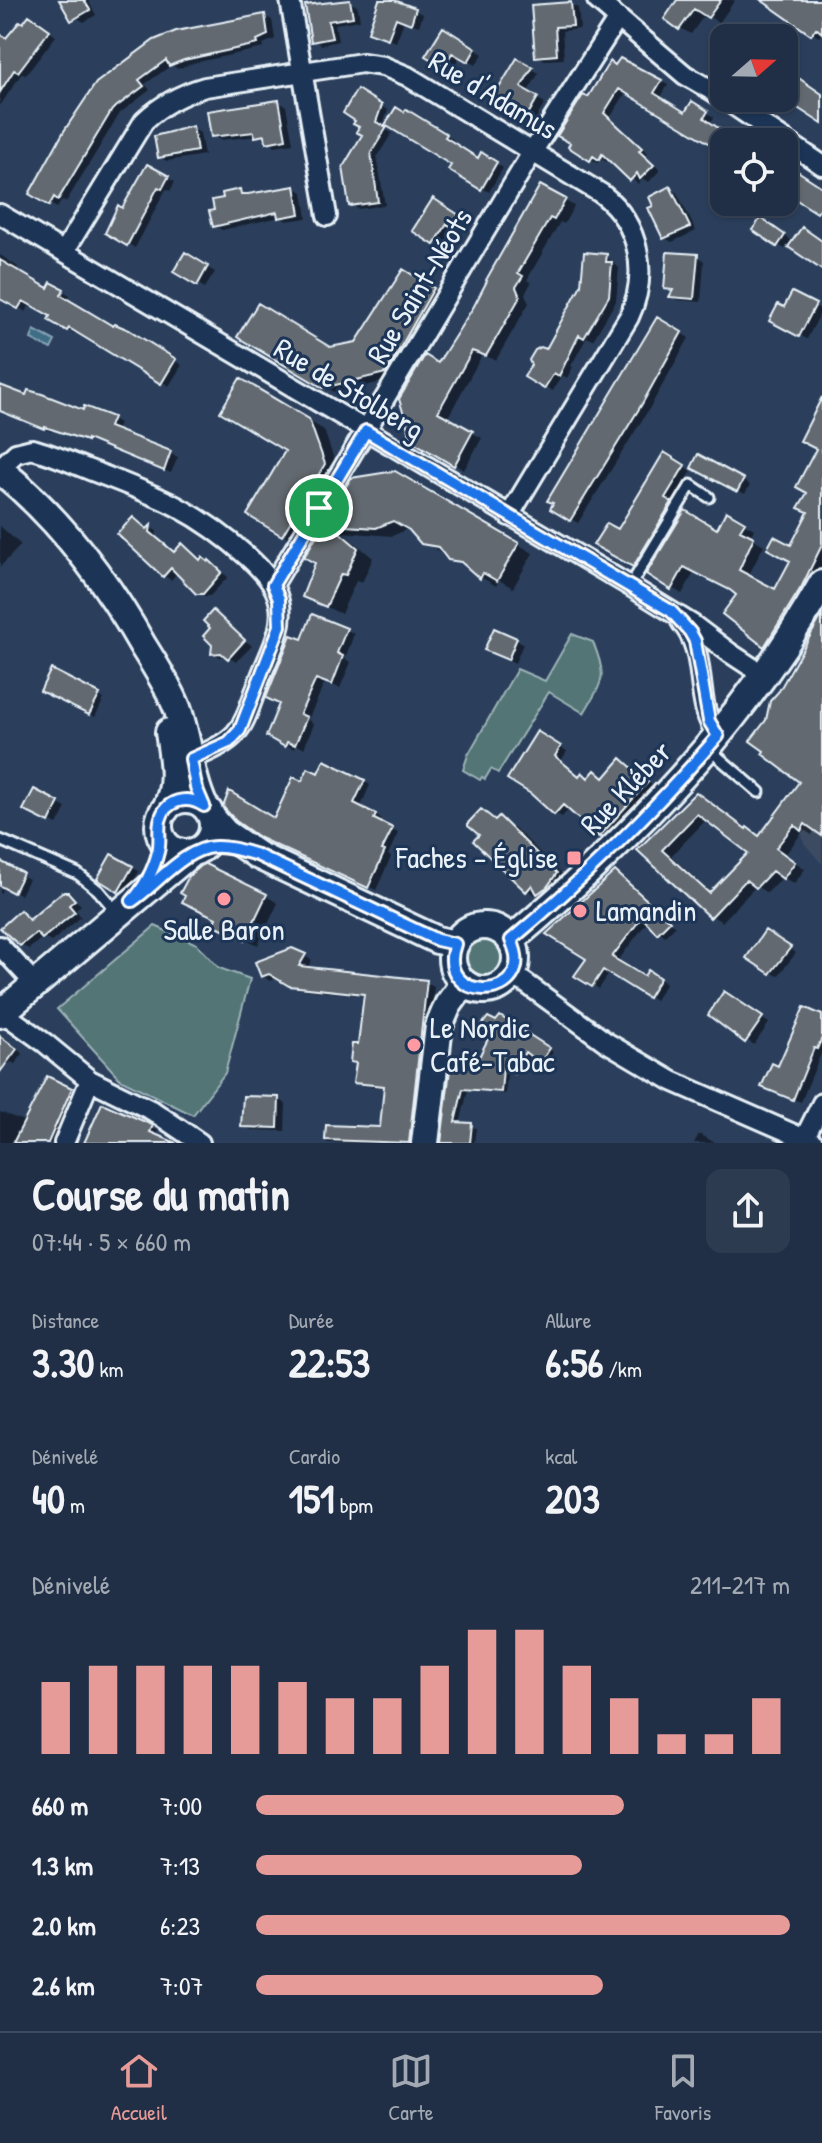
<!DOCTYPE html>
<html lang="fr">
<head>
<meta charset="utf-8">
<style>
  body { margin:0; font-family:"Patrick Hand",sans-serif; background:#2d3b50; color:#f1f3f6; height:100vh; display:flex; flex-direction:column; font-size:30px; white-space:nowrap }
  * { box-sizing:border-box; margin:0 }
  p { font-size:26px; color:#a2a9b3 }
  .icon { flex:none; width:44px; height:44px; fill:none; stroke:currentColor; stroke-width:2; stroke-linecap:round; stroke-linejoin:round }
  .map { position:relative; height:1143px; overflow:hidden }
  .sheet { display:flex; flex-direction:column; background:#202f45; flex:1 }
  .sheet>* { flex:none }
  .needle { width:52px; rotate:70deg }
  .buttons { position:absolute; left:710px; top:24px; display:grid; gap:16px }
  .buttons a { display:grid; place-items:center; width:88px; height:88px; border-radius:16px; background:#202f45; box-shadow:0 2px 6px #0004,0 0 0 2px #3d4a5e; font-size:40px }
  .pin { position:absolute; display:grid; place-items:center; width:68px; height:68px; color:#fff; margin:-34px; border:4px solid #fff; border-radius:50%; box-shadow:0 2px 8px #0007 }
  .round { display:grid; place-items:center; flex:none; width:84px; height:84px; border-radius:16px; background:#2d3b50 }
  .headline { display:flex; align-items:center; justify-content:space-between; height:136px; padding:0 32px }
  h1 { font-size:44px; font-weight:700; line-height:60px }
  .metrics { display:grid; grid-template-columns:repeat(3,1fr); gap:12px; height:136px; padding:8px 32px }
  .metrics div { display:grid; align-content:center }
  .metrics b { font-size:40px; font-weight:700 }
  .metrics small { font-size:22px; font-weight:400 }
  .metrics p { font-size:22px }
  .chart { height:224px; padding:16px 32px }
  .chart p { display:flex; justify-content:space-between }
  .chart svg { width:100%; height:144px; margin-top:8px; stroke:#e69b98; stroke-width:6 }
  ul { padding:0 32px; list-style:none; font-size:26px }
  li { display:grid; grid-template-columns:128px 96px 1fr; align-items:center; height:60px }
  li i { height:20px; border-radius:10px; background:#e69b98 }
  .dock { display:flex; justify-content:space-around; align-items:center; height:112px; border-top:2px solid #3d4a5e; background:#202f45; font-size:22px; color:#a2a9b3 }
  .dock a { display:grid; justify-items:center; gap:4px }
  .dock .selected { color:#e69b98 }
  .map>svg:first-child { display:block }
  .built { fill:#3c4c62 }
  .green { fill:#527576; stroke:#9db3b7; stroke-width:2 }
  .water { fill:#416d86; stroke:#84a2b4; stroke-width:2 }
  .shadow { fill:#0007; fill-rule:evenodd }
  .building { fill:#64696f; stroke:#e8f1f8; stroke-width:2; fill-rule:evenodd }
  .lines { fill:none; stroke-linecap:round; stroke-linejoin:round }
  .lane-casing { stroke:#e8f1f8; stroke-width:15 }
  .street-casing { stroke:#e8f1f8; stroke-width:24 }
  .secondary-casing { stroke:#e8f1f8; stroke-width:32 }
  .lane { stroke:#1d3557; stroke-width:9 }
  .street { stroke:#1d3557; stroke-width:18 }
  .secondary { stroke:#1d3557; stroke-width:26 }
  .route-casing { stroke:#fff; stroke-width:16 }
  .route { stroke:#1a73e8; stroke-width:10 }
  .poi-dot { fill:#ff9aa2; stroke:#1d3557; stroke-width:3 }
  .labels { text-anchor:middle; stroke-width:6; stroke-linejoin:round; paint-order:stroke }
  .street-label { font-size:30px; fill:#e8f1f8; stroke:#1d3557 }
  .poi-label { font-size:30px; fill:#e8f1f8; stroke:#1d3557; text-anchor:start }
</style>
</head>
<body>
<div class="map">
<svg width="822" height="1143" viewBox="0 0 822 1143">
  <rect width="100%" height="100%" fill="#2b3f5c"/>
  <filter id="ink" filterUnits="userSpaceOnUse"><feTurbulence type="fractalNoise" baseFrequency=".0125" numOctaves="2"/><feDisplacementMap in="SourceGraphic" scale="16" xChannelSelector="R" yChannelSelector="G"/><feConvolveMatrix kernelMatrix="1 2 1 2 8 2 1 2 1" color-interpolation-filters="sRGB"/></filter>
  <g filter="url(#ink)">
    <!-- built -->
    <path class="built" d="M822,787V864L804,843L801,831L794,825Z"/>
    <!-- green -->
    <path class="green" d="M572,634L593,642C608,679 603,680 584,713L549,692L498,773L491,769L485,779L482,777L480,780L463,770L468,755L517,669L545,681Z
      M155,926L197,944L219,968L250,979L225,1073L193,1115L120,1079L57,1009Z
      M462 958a21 21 0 1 1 42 0a21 21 0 1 1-42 0Z"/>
    <!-- water -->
    <path class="water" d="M34,330L55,341L51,349L31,339Z"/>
    <!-- shadow -->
    <path class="shadow" d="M62,0H88L96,15L84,22L74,16Z
      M381,0H389L423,14L419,26L404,21L396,42L377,35Z
      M679,0H735L719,23L705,14L691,34L680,28Z
      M782,0H822V33L819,37L812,33Z
      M350,2L358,7L360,20L335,24L338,41L321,45L313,40L307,7Z
      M570,4L578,8L580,29L562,31L564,59L545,60L537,56L533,7Z
      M264,16L272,20L275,39L263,44L264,48L193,63L178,69L172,65L145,84L150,90L120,113L66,202L62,200L57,208L31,193L176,32Z
      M36,22L56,36L26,75L22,73L0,106V46Z
      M444,30L483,54L476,65L460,56L452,70L428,56Z
      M620,60L668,85L660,99L686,114L693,104L714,117L710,124L728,136L733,130L752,142H724V150L627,91L610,118L648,153L645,156L660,170L649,182L643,179L638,184L609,158L607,162L601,159L598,163L570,147L588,100Z
      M518,61L539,73L527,93L545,103L535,120L496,97Z
      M358,92L388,110L381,131L385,129L392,133L377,157L385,205L358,209L351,205L365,134Z
      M279,102L286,106L293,143L275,146L268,139L258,136L220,140L213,136Z
      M407,111L453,139L450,143L478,160L482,155L503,168L489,192L451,169L453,164Z
      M192,128L200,133L204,155L167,161L159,157Z
      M148,166L175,182L170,191L166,189L135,248L108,232Z
      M541,187L574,206L564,224L560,222L527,280L531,283L525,294L529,303L496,360L482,355L447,419L482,438L464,470L413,440L439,366L476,307Z
      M295,188L303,192L307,218L287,221L280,217L222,230L215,226L240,192L247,196Z
      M670,189L677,193L696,231L672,242L665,238Z
      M433,201L465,220L460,229L455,227L443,247L415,230Z
      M769,225L794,242L822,243V267L788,244L785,249L778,245Z
      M0,255L18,267L16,271L49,290L52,285L70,295L67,301L114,329L128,332L182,365L169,386L77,331L75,334L51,319L53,315L31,303L26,312L3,298Z
      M185,255L215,272L205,288L176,271Z
      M606,256L619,268L616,301L593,340L587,337L571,366L573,367L567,378L562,375L553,391L526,376L547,352Z
      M697,256L704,261L701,302L678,300L671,296L674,292L666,288Z
      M404,271L444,296L398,378L336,393L240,336L331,349L358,344Z
      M793,294L822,310L807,339L772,320L785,310Z
      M657,319L689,338L649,409L578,523L552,508Z
      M241,381L324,430L339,474L298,543L250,515L288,450Z
      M0,387L84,413L85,409L112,419L119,423L116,432L178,457L171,473L95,441L94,443L52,429V432L0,410Z
      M822,401V574L775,651L765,645L739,595L734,590L695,571L682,594L648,574L718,532L727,514L754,529L750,537L764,545L748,577L776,592L792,560V547L810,512L809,493L819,449Z
      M665,455L691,471L672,504L678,508L641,569L596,544L619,532Z
      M699,457L750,485L745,494L694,467Z
      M394,473L533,553L513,588L499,580L496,586L481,577L471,568L422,542L410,528L392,536L342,532L373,558L362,583L356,581L341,614L304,596L317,562L307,556L352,480Z
      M133,519L148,531L151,528L157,531L156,537L175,553L210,563L228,577L210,596H204L178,572L171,580L164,576Z
      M0,526L21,545L0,567Z
      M213,613L252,646L236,662L227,656L220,657L213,653Z
      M822,620V833L815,829L812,835L804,830L785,855L805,869L794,884L783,877L767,893L756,886L722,922L712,916L640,850L696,795L747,831L760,837L802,782L768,721ZM707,819L751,852L711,893L671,856Z
      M346,629L354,634L345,659L351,662L340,688L325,682L308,720L314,724L304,748L296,745L294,749L268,735L304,642Z
      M516,639L523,644L515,663L494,654Z
      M52,672L104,699L95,717L42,690Z
      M537,733L567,751L561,761L580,777L582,775L590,779L595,772L605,779L629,765L654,787L607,839L570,808L562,817L555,813Z
      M319,776L364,781L370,785L360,808L382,819L380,824L398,833L388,855L391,857L376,890L269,841L275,820L303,783Z
      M34,792L66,808L57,825L26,809Z
      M482,812L515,828L571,883L542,899L527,890L482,835Z
      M112,857L139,871L127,895L100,879Z
      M0,865L29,879L21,895L5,886L0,894Z
      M615,874L675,926L665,936L648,921L617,962L645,979L649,973L666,983L655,1000L610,972L599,989L593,985L589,958Z
      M68,894L81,905L76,910L81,917L51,942L43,937L29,949L21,945L20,912L31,921Z
      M266,896L278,903L258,945L227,930Z
      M773,937L796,953L778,976L771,972Z
      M306,957L312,960L307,969L426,982L434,987L418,1143H327L328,1127L382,1129L386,1088L363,1086L355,1082L366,996L299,989L279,978L270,981L263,976L258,963L296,976Z
      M732,998L769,1023L754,1045L711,1015Z
      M822,1017V1051L801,1102L770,1090L779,1069Z
      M500,1018L553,1052L545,1065L530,1054L519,1074L508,1068L505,1094L468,1090L460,1124L476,1128L474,1143H443L453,1063L474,1071Z
      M0,1034L23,1054L15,1064L11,1062L0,1070Z
      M48,1079L78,1094L56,1143H0V1112L26,1122Z
      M279,1099L286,1104L285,1131L251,1130L244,1126Z
      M149,1125L158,1131L155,1137L169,1143H86Z
      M699,1134L705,1137L715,1143H694Z"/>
    <!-- building -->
    <path class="building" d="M59,0H84L90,10L71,21Z
      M350,0L353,17L328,21L332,38L311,42L305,5Z
      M379,0H394L416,8L411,24L396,18L388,39L368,32Z
      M677,0H721L708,18L694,9L679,30L664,19Z
      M761,0H822V33L816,28L811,35Z
      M571,2L573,26L555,27L557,55L535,57L531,5Z
      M265,14L268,35L257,40L258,44L184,60L169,66L166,60L139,80L144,86L112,110L58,200L54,197L49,206L29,194L64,131L96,83L154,40L176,31Z
      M29,15L50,30L18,72L14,70L0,92V34L6,38L20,21L23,23Z
      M443,27L476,48L468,62L452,53L444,67L425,56Z
      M517,58L533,67L521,87L538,97L526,118L493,98Z
      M620,58L662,80L654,93L685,112L692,101L708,111L704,118L724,132V152L619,89L604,113L642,148L639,151L654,165L640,179L637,173L630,181L602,154L599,160L593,156L590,161L568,147L570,143L557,136L583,95L588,97L610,61L615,65Z
      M784,68L822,94V124L784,99Z
      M357,89L382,105L376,122L387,127L371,153L378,202L349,206L343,167L362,135L356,132L359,127L353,124L355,121L343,113Z
      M279,100L286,139L266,143L265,135L255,137L254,132L211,137L207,111Z
      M396,107L404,112L406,109L447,134L445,137L478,158L481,152L497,162L481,190L448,170L451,165L385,125Z
      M193,126L197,151L158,158L154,136Z
      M784,162L822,187V206L817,213L784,192Z
      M147,164L169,176L162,189L158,187L127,246L105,233L118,205L122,208Z
      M540,185L566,199L554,220L550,218L518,273L523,276L516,287L520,297L486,356L472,351L438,412L473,431L454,466L412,441L399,399L425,355L438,363L474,306L487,281L486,280Z
      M295,186L300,214L278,218L277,212L213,227L209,211L214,210L212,200L223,198L222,193L240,189L241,194H248Z
      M670,186L690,227L663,239L648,208L653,206L649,197Z
      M433,198L459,215L452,227L447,224L434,245L412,231Z
      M761,218L785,235L777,247L752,230Z
      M802,227L822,241V270L788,247Z
      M185,252L208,266L197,286L173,272Z
      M584,252L607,254L606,262H612L609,296L584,338L579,335L559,376L554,373L544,389L524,377L531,365L529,360L535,350L541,347L546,349L581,285Z
      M667,252L698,254L694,299L669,297L673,290L664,289Z
      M0,260L48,288L51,282L64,289L61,295L113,326L115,324L129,330L176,359L161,384L69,328L67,331L48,320L50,316L23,301L18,309L0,299Z
      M403,269L434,288L386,373L323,388L237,337L258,303L330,347L356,342Z
      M792,292L816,304L799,337L769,321L778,304L784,307Z
      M657,317L682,332L642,404L570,521L550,509L553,503L547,501Z
      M240,378L309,419L325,464L282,536L247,515L285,451L220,412Z
      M0,385L26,395L28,390L42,394L83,410L84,406L113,417L109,427L171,451L164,471L87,439V441L45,427L44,429L0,411Z
      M822,397V545L802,586L764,647L722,614L736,595L730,590L684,567L671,590L646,574L685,510L717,529L726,511L745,522L740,530L754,537L739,570L775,589L790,561L767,549L774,536L791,545L808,512L798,508L807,493L796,487L816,449L800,441Z
      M664,452L685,465L665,498L672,502L633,567L593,545L607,523L618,529Z
      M698,454L744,479L737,492L691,468Z
      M395,471L519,543L497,581L483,573L480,579L461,562L448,560L438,547L421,544L409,530L393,521L376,528L331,525L358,548L346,575L341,574L326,607L302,597L315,563L304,557L351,478Z
      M133,517L147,529L151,525L150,532L174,552L182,543L200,560L202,557L208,562L209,560L222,572L203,594H196L171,568L163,577L117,534Z
      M213,610L245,640L228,659L221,653L211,654L212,645L203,636L210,628L203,621Z
      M312,614L347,628L337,653L343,656L332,685L316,679L300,714L307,717L295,745L287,742L285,747L266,736L279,704L266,698L291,635L302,639Z
      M822,615V836L805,824L801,831L794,825L776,848L795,862L783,879L772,871L756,888L746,880L710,918L637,850L696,792L746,829L747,827L759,836L799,782L762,754L764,751L750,741L766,720L770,701L779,691ZM697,814L748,853L709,893L662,850Z
      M494,628L517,638L508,660L484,650Z
      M51,669L100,694L89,715L40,691Z
      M537,731L561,746L555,756L579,776L582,772L588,778L595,770L604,778L621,758L648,782L599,837L563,805L554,815L531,794L507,779Z
      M324,760L365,780L354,803L376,814L374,819L393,828L382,850L385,851L368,888L260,838L236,821L223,807L229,791L274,818L293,777L302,781L308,768L318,773Z
      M34,789L59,802L49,823L23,810Z
      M481,809L495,820L499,816L557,873L547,887L537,894L532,885L526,892L473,841L479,835L468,826V823Z
      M111,854L133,866L118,892L97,879Z
      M0,861L23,873L13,893L0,886Z
      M203,863L267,894L245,940L213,924L216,918L182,902L185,896L180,893L189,876Z
      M615,871L670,921L657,934L642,917L612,957L644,976L648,970L660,978L648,998L603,970L592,987L574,976L586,959L546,934Z
      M62,892H68L75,900L69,905L75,912L42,939L36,933L20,946L0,928L20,910L29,920Z
      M765,930L791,947L770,974L746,958Z
      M292,948L306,954L299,966L427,980L409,1143L325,1140L326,1125L380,1127L384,1086L353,1083L356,1063L350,1062L352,1044H358L364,994L289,986L269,974L261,977L255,962Z
      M724,991L763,1017L745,1043L708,1015Z
      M804,1007L822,1015V1038L817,1049L814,1048L793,1100L761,1087L772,1063L778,1066Z
      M500,1016L550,1048L540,1064L525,1052L514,1074L503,1068L501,1092L463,1089L455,1122L472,1123L470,1143H441L451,1061L473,1069L489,1037L477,1031L488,1017L496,1021Z
      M0,1036L17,1049L0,1072Z
      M47,1076L72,1088L48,1143H13Z
      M243,1096L279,1097L278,1128L241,1127Z
      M102,1103L150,1124L153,1125L150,1132L176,1143H84Z"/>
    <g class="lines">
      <defs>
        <path id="lane" d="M630,586L691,485L709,497
          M710,750L759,792
          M0,840L78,874L98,890L116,911"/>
        <path id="street" d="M290,0L327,216
          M597,0L685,75L711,90L822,165
          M0,214L630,586L693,625L730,653L765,676
          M64,252L144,121C162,104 181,94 205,87L362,63L383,66L407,76L602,194C640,224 649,274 629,317L509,516
          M0,468L16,453L32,449C53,454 74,464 95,472C158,496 196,510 248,557C261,569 275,583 279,601C286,626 270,653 261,676C241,728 246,737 191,759
          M273,585L533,151L618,18
          M681,622C710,654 692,703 718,736
          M0,946L35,984
          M511,976L524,982L606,1042L672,1081L814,1143
          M2,1012L45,1043L90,1080
          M64,1143L90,1080L153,1111L200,1143
          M802,1143L822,1103"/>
        <path id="secondary" d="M0,470C60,519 105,578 143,646C155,665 167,684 176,705C189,738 189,774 204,806
          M159 826a27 27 0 1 1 54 0a27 27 0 1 1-54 0Z
          M165,810C179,785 173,760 169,732
          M212,818L225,833L257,855L437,940L455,944
          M452 958a32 32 0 1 1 64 0a32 32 0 1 1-64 0Z
          M511,940C632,838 744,723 822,584
          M0,1014L192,852
          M425,1143L439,1026L448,1005L464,983"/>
      </defs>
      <!-- lane casing -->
      <use href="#lane" class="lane-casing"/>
      <!-- street casing -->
      <use href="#street" class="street-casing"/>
      <!-- secondary casing -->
      <use href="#secondary" class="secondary-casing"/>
      <!-- lane -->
      <use href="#lane" class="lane"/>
      <!-- street -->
      <use href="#street" class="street"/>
      <!-- secondary -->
      <use href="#secondary" class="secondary"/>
    </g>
  </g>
  <g class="lines" filter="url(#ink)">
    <defs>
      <path id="route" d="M366,431L671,611L690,632L695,641L709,721L718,736C654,810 585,878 511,940C541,1003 433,1006 455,944L437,940L257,855C243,851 229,846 214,847C185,848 156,885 132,901C144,888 154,869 158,852C161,842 158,831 160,821C165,799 188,795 204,806L196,787L191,759L229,742L240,730L280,626L279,599L273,585Z"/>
    </defs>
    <!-- route casing -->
    <use href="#route" class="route-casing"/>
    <!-- route -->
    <use href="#route" class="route"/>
  </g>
  <!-- markers -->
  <g class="poi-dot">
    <rect x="566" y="850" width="16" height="16" rx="4"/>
    <circle cx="224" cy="899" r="8"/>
    <circle cx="580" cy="911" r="8"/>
    <circle cx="414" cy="1045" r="8"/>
  </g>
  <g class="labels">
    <!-- street labels -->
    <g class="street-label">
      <text transform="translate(493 95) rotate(31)" y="10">Rue d'Adamus</text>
      <text transform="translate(420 286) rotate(-59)" y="10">Rue Saint-Néots</text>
      <text transform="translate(349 389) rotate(31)" y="10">Rue de Stolberg</text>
      <text transform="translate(626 788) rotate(-46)" y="10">Rue Kléber</text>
    </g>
    <!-- poi labels -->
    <g class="poi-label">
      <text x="558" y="868" text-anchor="end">Faches – Église</text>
      <text x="596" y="921">Lamandin</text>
      <text x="224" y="940" text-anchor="middle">Salle Baron</text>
      <text x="430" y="1038">Le Nordic<tspan x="430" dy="34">Café-Tabac</tspan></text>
    </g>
  </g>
</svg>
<div class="buttons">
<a><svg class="needle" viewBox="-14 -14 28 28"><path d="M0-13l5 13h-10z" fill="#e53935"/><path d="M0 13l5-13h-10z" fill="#a2a9b3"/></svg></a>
<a><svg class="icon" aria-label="locate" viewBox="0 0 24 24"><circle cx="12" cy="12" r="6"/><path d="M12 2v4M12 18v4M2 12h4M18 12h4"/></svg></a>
</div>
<div class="pin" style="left:319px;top:508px;background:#1e9e55"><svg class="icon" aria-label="arrive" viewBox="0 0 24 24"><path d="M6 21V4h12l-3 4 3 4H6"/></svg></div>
</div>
<section class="sheet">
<div class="headline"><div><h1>Course du matin</h1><p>07:44 · 5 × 660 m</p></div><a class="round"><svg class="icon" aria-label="share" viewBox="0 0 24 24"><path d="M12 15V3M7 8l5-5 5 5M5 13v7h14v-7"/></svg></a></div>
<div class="metrics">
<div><p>Distance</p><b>3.30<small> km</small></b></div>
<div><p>Durée</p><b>22:53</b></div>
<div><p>Allure</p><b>6:56<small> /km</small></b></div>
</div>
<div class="metrics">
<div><p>Dénivelé</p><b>40<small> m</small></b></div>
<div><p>Cardio</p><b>151<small> bpm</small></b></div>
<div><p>kcal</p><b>203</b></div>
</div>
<div class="chart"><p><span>Dénivelé</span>211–217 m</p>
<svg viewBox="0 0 160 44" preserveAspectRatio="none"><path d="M5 44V22M15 44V17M25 44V17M35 44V17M45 44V17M55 44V22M65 44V27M75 44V27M85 44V17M95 44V6M105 44V6M115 44V17M125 44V27M135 44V38M145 44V38M155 44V27"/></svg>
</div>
<ul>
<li><b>660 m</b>7:00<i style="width:69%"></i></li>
<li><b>1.3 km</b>7:13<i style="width:61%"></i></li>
<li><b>2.0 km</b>6:23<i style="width:100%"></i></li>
<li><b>2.6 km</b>7:07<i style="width:65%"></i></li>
</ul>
</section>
<nav class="dock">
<a class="selected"><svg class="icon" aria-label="home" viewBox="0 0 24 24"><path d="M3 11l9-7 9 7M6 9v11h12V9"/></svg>Accueil</a>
<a><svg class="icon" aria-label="map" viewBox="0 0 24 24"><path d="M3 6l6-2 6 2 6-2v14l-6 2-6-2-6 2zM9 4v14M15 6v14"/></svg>Carte</a>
<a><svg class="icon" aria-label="saved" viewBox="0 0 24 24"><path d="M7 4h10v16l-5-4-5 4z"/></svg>Favoris</a>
</nav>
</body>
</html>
